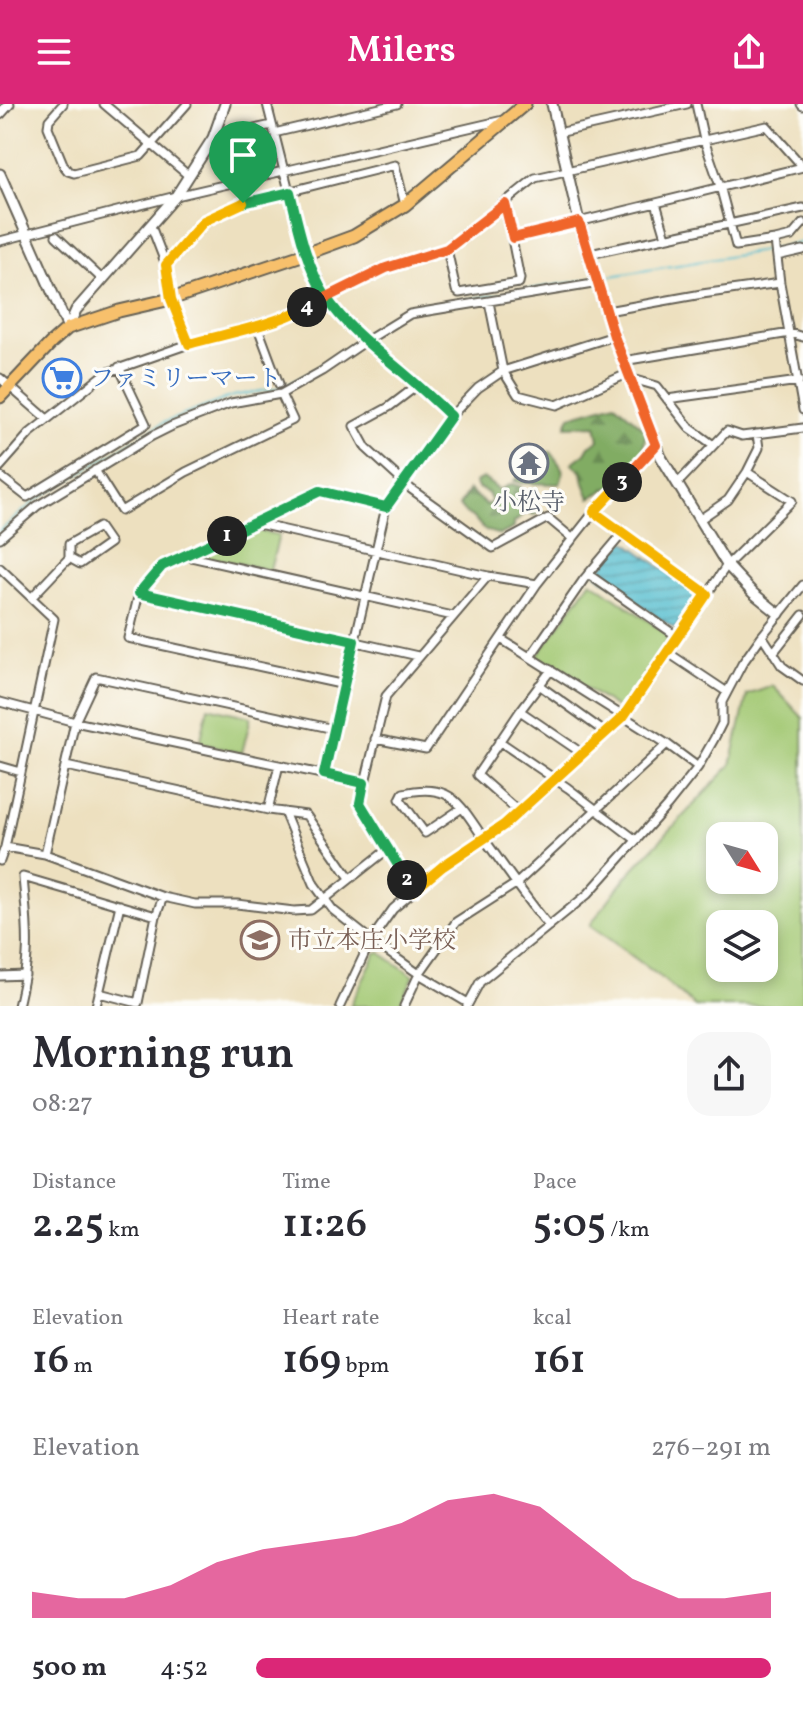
<!DOCTYPE html>
<html lang="en">
<head>
<meta charset="utf-8">
<style>
  body { margin:0; font-family:Vollkorn,"Noto Serif JP",serif; background:#f7f7f7; color:#2b2b33; height:100vh; display:flex; flex-direction:column; font-size:30px; white-space:nowrap }
  * { box-sizing:border-box; margin:0 }
  p { font-size:26px; color:#7c7c81 }
  .icon { flex:none; width:44px; height:44px; fill:none; stroke:currentColor; stroke-width:2; stroke-linecap:round; stroke-linejoin:round }
  .map { position:relative; height:902px; overflow:hidden }
  .panel { display:flex; flex-direction:column; background:#fff; flex:1 }
  .panel>* { flex:none }
  .needle { width:52px; rotate:127deg }
  .fabs { position:absolute; left:706px; top:718px; display:grid; gap:16px }
  .fabs a { display:grid; place-items:center; width:72px; height:72px; border-radius:16px; background:#fff; box-shadow:0 4px 12px #0003; font-size:40px }
  .pin { position:absolute; display:grid; place-items:center; width:68px; height:68px; color:#fff; margin:-82px -34px; border-radius:50% 50% 50% 0; rotate:-45deg; box-shadow:0 0 8px #0007 }
  .pin .icon { rotate:45deg }
  .km { position:absolute; width:40px; height:40px; margin:-20px; border-radius:50%; background:#222; color:#fff; font-size:22px; line-height:40px; text-align:center }
  .round { display:grid; place-items:center; flex:none; width:84px; height:84px; border-radius:24px; background:#f7f7f7 }
  .headline { display:flex; align-items:center; justify-content:space-between; height:136px; padding:0 32px }
  h1 { font-size:44px; font-weight:600; line-height:60px }
  .figures { display:grid; grid-template-columns:repeat(3,1fr); gap:12px; height:136px; padding:8px 32px }
  .figures div { display:grid; align-content:center }
  .figures b { font-size:40px; font-weight:600 }
  .figures small { font-size:22px; font-weight:400 }
  .figures p { font-size:22px }
  .chart { height:224px; padding:16px 32px }
  .chart p { display:flex; justify-content:space-between }
  .chart svg { width:100%; height:144px; margin-top:8px; fill:#db2777; opacity:.7 }
  ul { padding:0 32px; list-style:none; font-size:26px }
  li { display:grid; grid-template-columns:128px 96px 1fr; align-items:center; height:60px }
  li i { height:20px; border-radius:10px; background:#db2777 }
  header { display:flex; justify-content:space-between; align-items:center; height:104px; padding:0 32px; background:#db2777; color:#fff; font-size:36px; font-weight:600 }
  .map>svg:first-child { display:block }
  .green { fill:#a2c872; stroke:#5f7247; stroke-width:2; fill-rule:evenodd }
  .forest { fill:url(#forest-firs); stroke:#4e6440; stroke-width:2 }
  .water { fill:url(#water-rules); stroke:#386c76; stroke-width:2 }
  .lines { fill:none; stroke-linecap:round; stroke-linejoin:round }
  .stream { stroke:#53bdcf; stroke-width:2 }
  .minor-casing { stroke:#656155; stroke-width:11 }
  .tertiary-casing { stroke:#656155; stroke-width:13 }
  .primary-casing { stroke:#656155; stroke-width:15 }
  .minor { stroke:#fff; stroke-width:7 }
  .tertiary { stroke:#fff; stroke-width:9 }
  .primary { stroke:#f7c06c; stroke-width:11 }
  .split-1-casing { stroke:#fff; stroke-width:16 }
  .split-2-casing { stroke:#fff; stroke-width:16 }
  .split-3-casing { stroke:#fff; stroke-width:16 }
  .split-4-casing { stroke:#fff; stroke-width:16 }
  .split-5-casing { stroke:#fff; stroke-width:16 }
  .split-1 { stroke:#22a559; stroke-width:10 }
  .split-2 { stroke:#22a559; stroke-width:10 }
  .split-3 { stroke:#f5b400; stroke-width:10 }
  .split-4 { stroke:#f0652b; stroke-width:10 }
  .split-5 { stroke:#f5b400; stroke-width:10 }
  .labels { text-anchor:middle; stroke-width:6; stroke-linejoin:round; paint-order:stroke }
  .shop-label { font-size:24px; fill:#366cbe; stroke:#fdfcf7; text-anchor:start }
  .worship-label { font-size:24px; fill:#5b616d; stroke:#fdfcf7 }
  .education-label { font-size:24px; fill:#785e54; stroke:#fdfcf7; text-anchor:start }
</style>
</head>
<body>
<header><svg class="icon" aria-label="menu" viewBox="0 0 24 24"><path d="M4 6h16M4 12h16M4 18h16"/></svg>Milers<svg class="icon" aria-label="share" viewBox="0 0 24 24"><path d="M12 15V3M7 8l5-5 5 5M5 13v7h14v-7"/></svg></header>
<div class="map">
<svg width="803" height="902" viewBox="0 0 803 902">
  <defs>
    <pattern id="forest-firs" width="22" height="20" patternUnits="userSpaceOnUse" patternTransform="scale(2)"><rect width="22" height="20" fill="#81ac64"/><path d="M5 1l3.5 6h-7zM16 11l3.5 6h-7z" fill="#698b52"/></pattern>
    <pattern id="water-rules" width="6" height="5" patternUnits="userSpaceOnUse" patternTransform="scale(2)"><rect width="6" height="5" fill="#53bdcf"/><path d="M0 2.5h6" fill="none" stroke="#4499a7"/></pattern>
  </defs>
  <rect width="100%" height="100%" fill="#fdfcf7"/>
  <filter id="ink" filterUnits="userSpaceOnUse"><feTurbulence type="fractalNoise" baseFrequency=".0125" numOctaves="2"/><feDisplacementMap in="SourceGraphic" scale="16" xChannelSelector="R" yChannelSelector="G"/><feConvolveMatrix kernelMatrix="1 2 1 2 8 2 1 2 1" color-interpolation-filters="sRGB"/></filter>
  <filter id="wash" filterUnits="userSpaceOnUse"><feTurbulence type="fractalNoise" baseFrequency=".006" numOctaves="4" result="noise"/><feDisplacementMap in="SourceGraphic" scale="32" xChannelSelector="R" yChannelSelector="G"/><feGaussianBlur stdDeviation="1.8" result="paint"/><feColorMatrix in="noise" values="0 0 0 0 0 0 0 0 0 0 0 0 0 0 0 0 0 1.4 0 .05"/><feComposite in="paint" operator="in"/></filter>
  <g filter="url(#wash)">
    <rect width="100%" height="100%" fill="#ede0bf"/>
    <!-- green -->
    <path class="green" d="M250,425L279,431L270,466L196,451Z
      M591,477L670,532L621,607L537,552Z
      M773,582L803,614V902H695L659,872L590,821L626,773L731,661L747,591ZM720,732H764V776H720ZM720,820H764V864H720Z
      M208,603L251,613L242,649L200,639Z
      M379,848L414,872L399,902H350L376,849Z"/>
    <!-- forest -->
    <path class="forest" d="M615,299L646,326L643,350L616,380L590,394L584,379L582,368L572,359L585,349L589,342L599,336L596,321L566,322L570,312Z
      M551,348C559,362 567,362 560,380L522,379L514,377L521,370L529,373C538,366 542,360 544,349Z
      M483,374L499,386L512,380L521,383L524,394L531,397L539,407L534,411L527,408L514,419V424L500,431L484,426L475,415L464,408L459,402L469,386L486,401L492,398L488,389L478,384L475,378Z"/>
    <!-- water -->
    <path class="water" d="M625,437L697,490L675,525L596,470Z"/>
    <g class="lines">
      <!-- stream -->
      <path class="stream" d="M599,174L769,146L803,138
        M365,231L401,208L415,204L593,175
        M0,427L36,396L163,319L233,292L284,283L306,271L360,235"/>
    </g>
  </g>
  <g filter="url(#ink)">
    <g class="lines">
      <defs>
        <path id="minor" d="M63,0L49,16L48,23L64,62L68,67L74,69L141,52L187,0
          M104,0L189,72
          M267,0L305,150L327,193L343,215L366,237L451,312
          M696,0L704,36L720,82L736,142L775,136L792,132L803,119
          M274,29L397,0
          M558,29L687,0
          M213,34L272,21
          M656,99L666,133
          M151,122L166,161L171,195L189,240
          M56,132L103,176
          M513,134L803,63
          M775,136L780,179L803,306
          M0,137L176,92L503,16
          M447,145L456,186L459,189L519,179L520,175L505,100
          M590,150L803,104
          M777,152L803,146
          M166,161L204,117L243,99L395,61L405,101
          M489,198L503,267L518,291L557,301L627,270
          M607,207L702,190L780,179
          M257,221L279,280
          M623,257L790,229L803,233
          M0,274L47,315
          M629,274L657,282L690,324L712,340
          M418,281L389,303L354,322L366,344L411,385L493,444L548,414L573,435
          M667,295L799,277
          M0,363L30,329L106,269L189,240L294,210L386,164L447,145L535,74L767,22L803,63
          M95,366L121,407L186,368L293,316L281,290
          M0,372L27,393L146,320L119,263
          M677,380L727,327L742,332L803,324
          M594,408L707,490
          M699,416L728,396L747,368L759,344L757,330
          M254,419L488,472L537,480
          M0,434L37,402L152,332L172,322L231,299L281,290L322,267L366,237L410,210L599,179
          M186,452L453,512
          M0,464L54,515L5,743L0,757
          M588,470L678,533
          M139,489L418,552
          M32,493L69,454V440L99,423L110,439L80,460L69,454
          M761,533L765,536L782,562L803,577
          M501,535L667,640L698,663
          M667,548L727,588
          M773,549L803,511
          M530,553L584,475L623,429
          M345,581L128,534L139,489L162,462L320,387L386,403
          M539,581L606,629
          M0,598L75,618L364,679
          M520,607L583,650
          M375,635L426,645L537,480L594,408L656,341
          M499,637L568,684L636,736
          M0,662L21,668
          M66,662L268,706L306,711L350,774
          M324,670L386,403L451,312L478,284L503,267L614,232
          M462,704L425,729L400,695L403,689C416,686 432,684 445,690C461,697 472,718 482,732C504,762 525,793 549,822
          M268,706L279,661
          M284,708L314,780L333,806L371,836L419,870L468,899
          M519,708L477,671L520,607L551,566
          M5,743L45,750L163,793L195,800H237L294,807L311,806L388,745
          M45,750L75,618L96,573L334,625
          M413,787L360,699L386,592L488,472
          M0,872L25,871
          M99,889L138,899L156,812L163,793
          M18,902C22,885 26,868 27,851C29,825 25,799 23,773L156,812
          M96,902L120,801
          M340,902L371,836L393,805L443,762L504,721L623,613L727,461L792,397L747,368
          M404,902L419,870L456,818L517,779L667,640
          M467,902L480,878L588,790L667,702L698,663L714,635L722,619V598L742,560L761,533L803,481"/>
        <path id="tertiary" d="M552,0L579,118L614,232L661,353L727,461L753,489L779,510
          M802,0L803,1
          M0,10L9,0
          M0,70L68,224
          M68,224L76,206L176,92L213,34L225,0"/>
        <path id="primary" d="M0,293L51,239L68,224L119,207L171,195L305,150L354,132L405,101L525,0"/>
      </defs>
      <!-- minor casing -->
      <use href="#minor" class="minor-casing"/>
      <!-- tertiary casing -->
      <use href="#tertiary" class="tertiary-casing"/>
      <!-- primary casing -->
      <use href="#primary" class="primary-casing"/>
      <!-- minor -->
      <use href="#minor" class="minor"/>
      <!-- tertiary -->
      <use href="#tertiary" class="tertiary"/>
      <!-- primary -->
      <use href="#primary" class="primary"/>
    </g>
  </g>
  <g class="lines" filter="url(#ink)">
    <defs>
      <path id="split-1" d="M227,432L320,387L386,403L451,312C434,296 418,281 400,266C374,244 345,222 326,193C306,161 299,125 290,88L243,99"/>
      <path id="split-2" d="M227,432L162,462L139,489L354,537L324,670L364,679L360,699L407,776"/>
      <path id="split-3" d="M407,776L413,787L443,762L504,721L623,613L707,490L594,408L622,378"/>
      <path id="split-4" d="M307,203L386,164L447,145L505,100L513,134L579,118L614,232L656,341L622,378"/>
      <path id="split-5" d="M243,99L204,117L166,161L171,195L189,240C228,229 271,222 307,203"/>
    </defs>
    <!-- split-1 casing -->
    <use href="#split-1" class="split-1-casing"/>
    <!-- split-2 casing -->
    <use href="#split-2" class="split-2-casing"/>
    <!-- split-3 casing -->
    <use href="#split-3" class="split-3-casing"/>
    <!-- split-4 casing -->
    <use href="#split-4" class="split-4-casing"/>
    <!-- split-5 casing -->
    <use href="#split-5" class="split-5-casing"/>
    <!-- split-1 -->
    <use href="#split-1" class="split-1"/>
    <!-- split-2 -->
    <use href="#split-2" class="split-2"/>
    <!-- split-3 -->
    <use href="#split-3" class="split-3"/>
    <!-- split-4 -->
    <use href="#split-4" class="split-4"/>
    <!-- split-5 -->
    <use href="#split-5" class="split-5"/>
  </g>
  <!-- icons -->
  <defs>
    <symbol id="supermarket-ring" viewBox="-11 -11 22 22"><circle r="9.5" fill="#fdfcf7" stroke="#3f7fe0" stroke-width="1.5"/><path d="M-6-5.5h2.5l.6 2H6L4.5 2H-2.5L-4.4-4H-6ZM-1.5 3.2a1.3 1.3 0 1 0 .1 0ZM3 3.2a1.3 1.3 0 1 0 .1 0Z" fill="#3f7fe0"/></symbol>
    <symbol id="temple-ring" viewBox="-11 -11 22 22"><circle r="9.5" fill="#fdfcf7" stroke="#6b7280" stroke-width="1.5"/><path d="M0-6L5-2H3V0L6.5 2.5H4V6H1.5V3h-3V6H-4V2.5H-6.5L-3 0V-2H-5Z" fill="#6b7280"/></symbol>
    <symbol id="school-ring" viewBox="-11 -11 22 22"><circle r="9.5" fill="#fdfcf7" stroke="#8d6e63" stroke-width="1.5"/><path d="M0-5L7-2L0 1L-7-2ZM-4 1L0 2.5L4 1V4Q0 6-4 4Z" fill="#8d6e63"/></symbol>
  </defs>
  <g fill-rule="evenodd">
    <use href="#supermarket-ring" x="40" y="252" width="44" height="44"/>
    <use href="#temple-ring" x="507" y="337" width="44" height="44"/>
    <use href="#school-ring" x="238" y="814" width="44" height="44"/>
  </g>
  <g class="labels">
    <!-- shop labels -->
    <g class="shop-label">
      <text x="90" y="282">ファミリーマート</text>
    </g>
    <!-- worship labels -->
    <g class="worship-label">
      <text x="529" y="406">小松寺</text>
    </g>
    <!-- education labels -->
    <g class="education-label">
      <text x="288" y="844">市立本庄小学校</text>
    </g>
  </g>
</svg>
<div class="fabs">
<a><svg class="needle" viewBox="-14 -14 28 28"><path d="M0-13l5 13h-10z" fill="#e53935"/><path d="M0 13l5-13h-10z" fill="#7c7c81"/></svg></a>
<a><svg class="icon" aria-label="layers" viewBox="0 0 24 24"><path d="M12 4l9 5-9 5-9-5zM3 14l9 5 9-5"/></svg></a>
</div>
<div class="pin" style="left:243px;top:99px;background:#1e9e55"><svg class="icon" aria-label="arrive" viewBox="0 0 24 24"><path d="M6 21V4h12l-3 4 3 4H6"/></svg></div>
<b class="km" style="left:227px;top:432px">1</b>
<b class="km" style="left:407px;top:776px">2</b>
<b class="km" style="left:622px;top:378px">3</b>
<b class="km" style="left:307px;top:203px">4</b>
</div>
<section class="panel">
<div class="headline"><div><h1>Morning run</h1><p>08:27</p></div><a class="round"><svg class="icon" aria-label="share" viewBox="0 0 24 24"><path d="M12 15V3M7 8l5-5 5 5M5 13v7h14v-7"/></svg></a></div>
<div class="figures">
<div><p>Distance</p><b>2.25<small> km</small></b></div>
<div><p>Time</p><b>11:26</b></div>
<div><p>Pace</p><b>5:05<small> /km</small></b></div>
</div>
<div class="figures">
<div><p>Elevation</p><b>16<small> m</small></b></div>
<div><p>Heart rate</p><b>169<small> bpm</small></b></div>
<div><p>kcal</p><b>161</b></div>
</div>
<div class="chart"><p><span>Elevation</span>276–291 m</p>
<svg viewBox="0 0 160 44" preserveAspectRatio="none"><path d="M0 44V36L10 38L20 38L30 34L40 27L50 23L60 21L70 19L80 15L90 8L100 6L110 10L120 21L130 32L140 38L150 38L160 36V44z"/></svg>
</div>
<ul>
<li><b>500 m</b>4:52<i style="width:100%"></i></li>
</ul>
</section>
</body>
</html>
